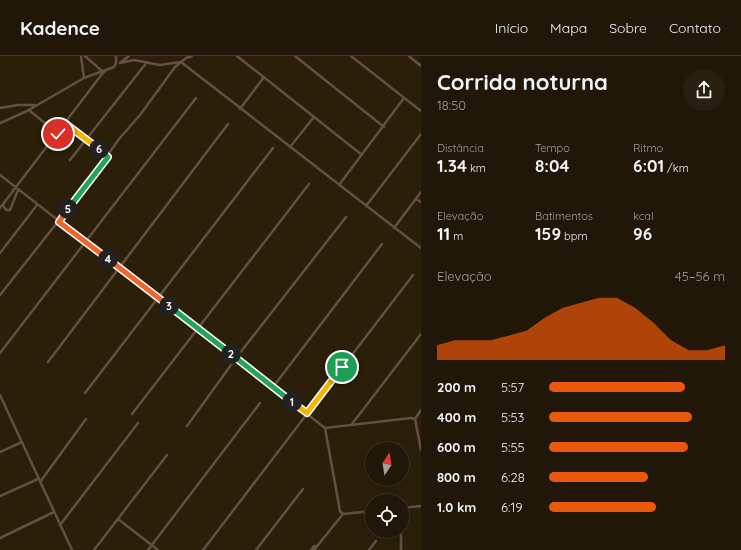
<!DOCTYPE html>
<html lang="pt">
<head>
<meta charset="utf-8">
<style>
  body { margin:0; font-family:Quicksand,sans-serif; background:#292012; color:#f1f3f6; height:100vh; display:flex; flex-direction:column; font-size:15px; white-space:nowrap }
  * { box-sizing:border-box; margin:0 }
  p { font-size:13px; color:#a29f9c }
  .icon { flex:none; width:22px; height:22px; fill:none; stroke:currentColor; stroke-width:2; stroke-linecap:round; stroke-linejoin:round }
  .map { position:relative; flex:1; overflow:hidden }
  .side { display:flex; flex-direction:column; background:#211708; width:320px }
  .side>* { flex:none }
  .needle { width:26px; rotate:12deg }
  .buttons { position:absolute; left:365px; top:386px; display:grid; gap:8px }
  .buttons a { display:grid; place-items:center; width:44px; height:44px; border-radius:50%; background:#211708; box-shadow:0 2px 10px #0003,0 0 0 1px #3e3629; font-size:20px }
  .pin { position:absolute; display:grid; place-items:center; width:34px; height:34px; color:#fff; margin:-17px; border:2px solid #fff; border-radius:50%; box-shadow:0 1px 4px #0007 }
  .km { position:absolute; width:20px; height:20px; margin:-10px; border-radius:50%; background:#222; color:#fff; font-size:11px; line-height:20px; text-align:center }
  .round { display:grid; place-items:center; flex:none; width:42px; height:42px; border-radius:21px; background:#292012 }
  .headline { display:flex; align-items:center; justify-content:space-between; height:68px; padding:0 16px }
  h1 { font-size:22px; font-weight:700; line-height:30px }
  .metrics { display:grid; grid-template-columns:repeat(3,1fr); gap:6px; height:68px; padding:4px 16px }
  .metrics div { display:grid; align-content:center }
  .metrics b { font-size:17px; font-weight:700 }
  .metrics small { font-size:11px; font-weight:400 }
  .metrics p { font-size:11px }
  .chart { height:112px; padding:8px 16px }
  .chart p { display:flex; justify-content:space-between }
  .chart svg { width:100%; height:72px; margin-top:4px; fill:#ea580c; opacity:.7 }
  ul { padding:0 16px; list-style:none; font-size:13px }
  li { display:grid; grid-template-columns:64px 48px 1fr; align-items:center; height:30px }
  li i { height:10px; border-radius:5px; background:#ea580c }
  header { display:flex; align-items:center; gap:24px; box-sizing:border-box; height:56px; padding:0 20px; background:#211708; border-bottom:1px solid #3e3629 }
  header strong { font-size:19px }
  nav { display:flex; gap:22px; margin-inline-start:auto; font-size:14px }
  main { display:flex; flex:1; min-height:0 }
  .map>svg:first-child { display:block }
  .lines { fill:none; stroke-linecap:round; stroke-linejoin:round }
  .minor { stroke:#624f45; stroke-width:2.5 }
  .split-1-casing { stroke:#fff; stroke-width:8 }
  .split-2-casing { stroke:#fff; stroke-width:8 }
  .split-3-casing { stroke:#fff; stroke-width:8 }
  .split-4-casing { stroke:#fff; stroke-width:8 }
  .split-5-casing { stroke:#fff; stroke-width:8 }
  .split-6-casing { stroke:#fff; stroke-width:8 }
  .split-7-casing { stroke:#fff; stroke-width:8 }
  .split-1 { stroke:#f5b400; stroke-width:5 }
  .split-2 { stroke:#22a559; stroke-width:5 }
  .split-3 { stroke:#22a559; stroke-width:5 }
  .split-4 { stroke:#f0652b; stroke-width:5 }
  .split-5 { stroke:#f0652b; stroke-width:5 }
  .split-6 { stroke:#22a559; stroke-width:5 }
  .split-7 { stroke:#f5b400; stroke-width:5 }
</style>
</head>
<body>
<header>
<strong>Kadence</strong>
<nav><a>Início</a><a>Mapa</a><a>Sobre</a><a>Contato</a></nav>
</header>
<main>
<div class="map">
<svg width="421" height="494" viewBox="0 0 421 494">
  <rect width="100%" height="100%" fill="#2c1f0a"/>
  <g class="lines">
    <!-- minor -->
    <path class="minor" d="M81,0L84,22
      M85,0L102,15
      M237,0L362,99
      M295,0L384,71
      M351,0L421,55
      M409,0L421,10
      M121,6L129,0
      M181,6L421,192
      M120,7L134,4L160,9L180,6
      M0,52L18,49H35
      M240,53L264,21
      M29,54L58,78
      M0,67L27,55L84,22L114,11L116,7V0
      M66,68L108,101
      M290,91L314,61
      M70,104L147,6
      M0,119L325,372
      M339,129L404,42
      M416,143L421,146
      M3,149L6,154H10L18,134
      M366,150L421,78
      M0,152C34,108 68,63 102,18L106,14
      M394,172L421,136
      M0,197L37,149
      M0,239L86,130L119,83L140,59L175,11L186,2L192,0
      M0,297L196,42
      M48,306L228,68
      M273,331L382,188
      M85,337L273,92
      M0,339L72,494
      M132,358L309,128
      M415,363L421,394
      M415,363L421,354
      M352,368L421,278
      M187,370L236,302L346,161
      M0,396L22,386
      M40,426L86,363
      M0,440L38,423
      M402,452L421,450
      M343,458L340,455L325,372L411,362L415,363
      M402,462V452
      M118,463L158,494
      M60,469L138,367
      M0,482L54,456
      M94,494L167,399
      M148,494L260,347
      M203,494L413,219
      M256,494L303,433
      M311,494L314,490H317
      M314,494L343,458L372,455
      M369,494L376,485
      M401,494V475"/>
  </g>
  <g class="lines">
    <defs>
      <path id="split-1" d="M292,346L307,357L342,311"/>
      <path id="split-2" d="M231,298L292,346"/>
      <path id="split-3" d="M169,250L231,298"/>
      <path id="split-4" d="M108,203L169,250"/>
      <path id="split-5" d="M68,153L59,166L108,203"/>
      <path id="split-6" d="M68,153L108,101L99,93"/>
      <path id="split-7" d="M58,78L66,68L99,93"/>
    </defs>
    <!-- split-1 casing -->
    <use href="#split-1" class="split-1-casing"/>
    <!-- split-2 casing -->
    <use href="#split-2" class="split-2-casing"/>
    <!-- split-3 casing -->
    <use href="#split-3" class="split-3-casing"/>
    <!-- split-4 casing -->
    <use href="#split-4" class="split-4-casing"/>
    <!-- split-5 casing -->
    <use href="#split-5" class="split-5-casing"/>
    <!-- split-6 casing -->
    <use href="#split-6" class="split-6-casing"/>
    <!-- split-7 casing -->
    <use href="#split-7" class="split-7-casing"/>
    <!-- split-1 -->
    <use href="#split-1" class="split-1"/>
    <!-- split-2 -->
    <use href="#split-2" class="split-2"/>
    <!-- split-3 -->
    <use href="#split-3" class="split-3"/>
    <!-- split-4 -->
    <use href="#split-4" class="split-4"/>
    <!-- split-5 -->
    <use href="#split-5" class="split-5"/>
    <!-- split-6 -->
    <use href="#split-6" class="split-6"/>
    <!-- split-7 -->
    <use href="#split-7" class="split-7"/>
  </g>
</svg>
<div class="buttons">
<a><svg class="needle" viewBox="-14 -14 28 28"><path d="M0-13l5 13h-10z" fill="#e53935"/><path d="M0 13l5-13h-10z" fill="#a29f9c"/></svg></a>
<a><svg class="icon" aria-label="locate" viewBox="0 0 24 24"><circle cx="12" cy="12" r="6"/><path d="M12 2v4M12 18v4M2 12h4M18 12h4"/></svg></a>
</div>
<div class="pin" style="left:342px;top:311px;background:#1e9e55"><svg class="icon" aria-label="arrive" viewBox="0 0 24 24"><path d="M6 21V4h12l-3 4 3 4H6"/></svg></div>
<div class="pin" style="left:58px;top:78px;background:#d93025"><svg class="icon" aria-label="check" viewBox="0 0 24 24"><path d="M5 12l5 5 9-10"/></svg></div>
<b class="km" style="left:292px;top:346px">1</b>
<b class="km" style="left:231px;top:298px">2</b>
<b class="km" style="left:169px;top:250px">3</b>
<b class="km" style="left:108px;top:203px">4</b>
<b class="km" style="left:68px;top:153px">5</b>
<b class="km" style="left:99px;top:93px">6</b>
</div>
<section class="side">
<div class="headline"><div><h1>Corrida noturna</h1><p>18:50</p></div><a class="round"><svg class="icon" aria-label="share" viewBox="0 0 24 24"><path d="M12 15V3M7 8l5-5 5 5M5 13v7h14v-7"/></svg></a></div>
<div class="metrics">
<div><p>Distância</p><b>1.34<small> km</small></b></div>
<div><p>Tempo</p><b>8:04</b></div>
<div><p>Ritmo</p><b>6:01<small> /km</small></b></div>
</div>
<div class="metrics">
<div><p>Elevação</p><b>11<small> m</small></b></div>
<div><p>Batimentos</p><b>159<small> bpm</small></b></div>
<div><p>kcal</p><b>96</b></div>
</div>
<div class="chart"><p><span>Elevação</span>45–56 m</p>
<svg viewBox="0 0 160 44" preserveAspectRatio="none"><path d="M0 44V35L10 32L20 32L30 32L40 29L50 26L60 18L70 12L80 9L90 6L100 6L110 12L120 21L130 32L140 38L150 38L160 35V44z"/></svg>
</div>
<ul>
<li><b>200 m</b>5:57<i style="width:77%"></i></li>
<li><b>400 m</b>5:53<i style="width:81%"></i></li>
<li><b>600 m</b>5:55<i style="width:79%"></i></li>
<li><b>800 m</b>6:28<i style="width:56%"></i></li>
<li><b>1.0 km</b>6:19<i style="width:61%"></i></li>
</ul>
</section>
</main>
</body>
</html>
